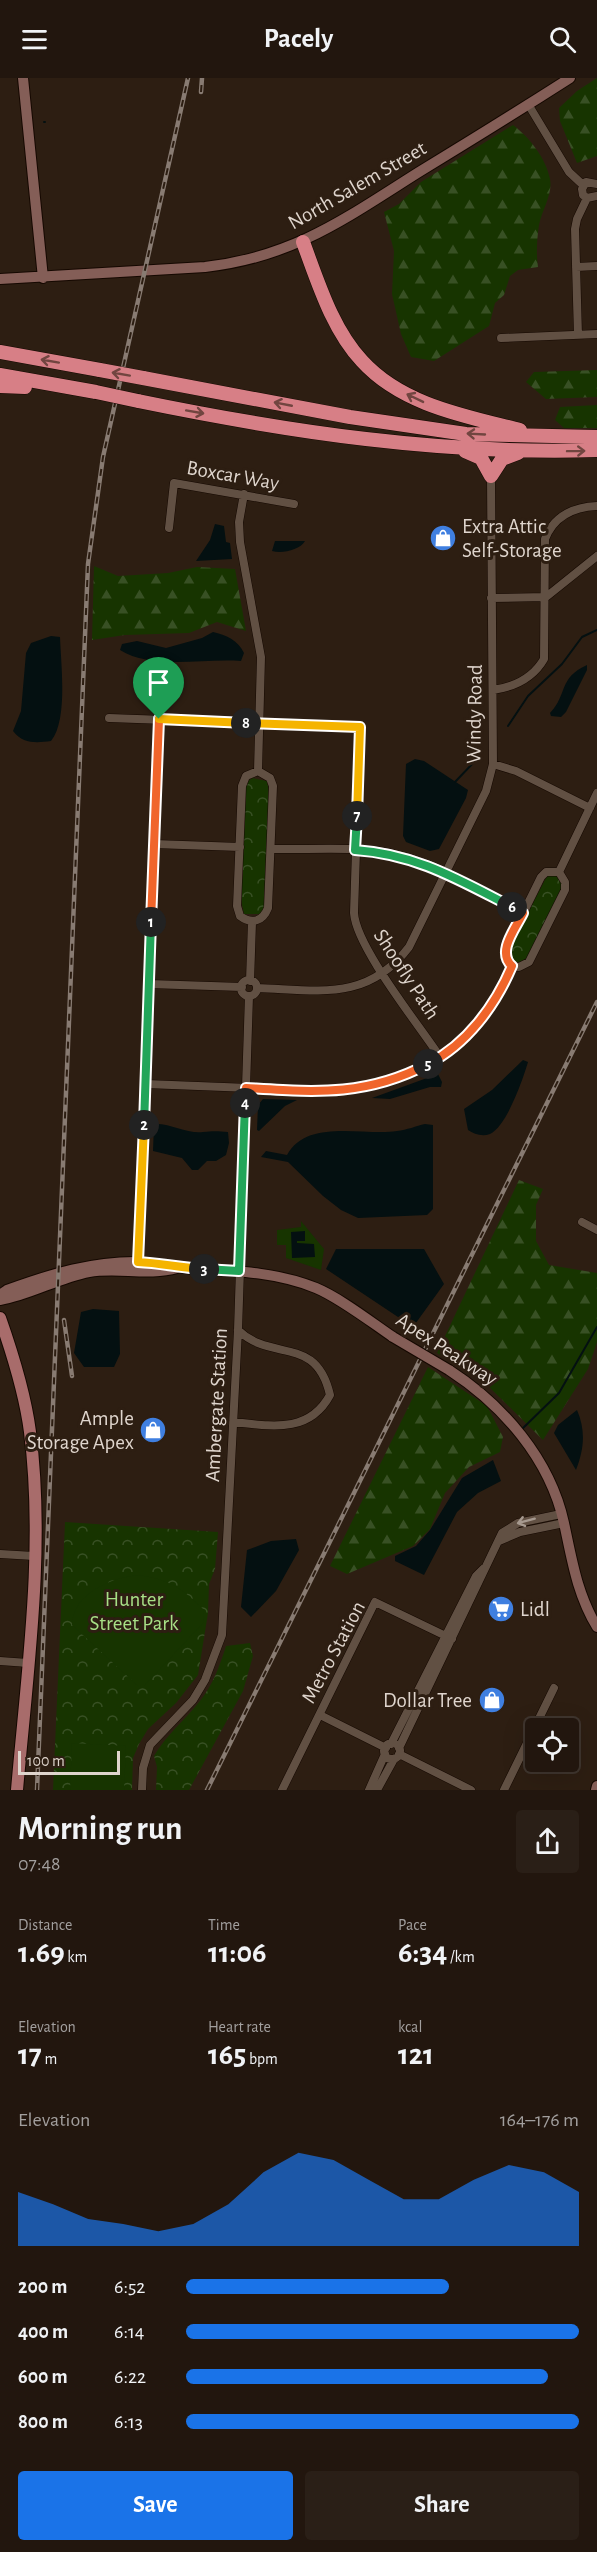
<!DOCTYPE html>
<html lang="en">
<head>
<meta charset="utf-8">
<style>
  body { margin:0; font-family:"Alegreya Sans",sans-serif; background:#2a1f17; color:#f1f3f6; height:100vh; display:flex; flex-direction:column; font-size:22px; white-space:nowrap }
  * { box-sizing:border-box; margin:0 }
  p { font-size:20px; color:#a29f9e }
  .icon { flex:none; width:33px; height:33px; fill:none; stroke:currentColor; stroke-width:2; stroke-linecap:round; stroke-linejoin:round }
  .map { position:relative; height:1712px; overflow:hidden }
  .details { display:flex; flex-direction:column; background:#22160e; flex:1 }
  .details>* { flex:none }
  .controls { position:absolute; left:525px; top:1640px; display:grid; gap:12px }
  .controls a { display:grid; place-items:center; width:54px; height:54px; border-radius:6px; background:#22160e; box-shadow:0 6px 24px #0002,0 0 0 2px #3f352e; font-size:30px }
  .scale { position:absolute; left:18px; bottom:15px; width:102px; box-sizing:border-box; padding-left:6px; border:3px solid #dfd5cd; border-top:0; font-size:16px; line-height:21px; white-space:nowrap; color:#dfd5cd; -webkit-text-stroke:4px #2d1e12; paint-order:stroke }
  .pin { position:absolute; display:grid; place-items:center; width:51px; height:51px; color:#fff; margin:-62px -26px; border-radius:50% 50% 50% 0; rotate:-45deg; box-shadow:0 0 6px #0007 }
  .pin .icon { rotate:45deg }
  .km { position:absolute; width:30px; height:30px; margin:-15px; border-radius:50%; background:#222; color:#fff; font-size:16px; line-height:30px; text-align:center }
  .round { display:grid; place-items:center; flex:none; width:63px; height:63px; border-radius:6px; background:#2a1f17 }
  .headline { display:flex; align-items:center; justify-content:space-between; height:102px; padding:0 18px }
  h1 { font-size:33px; font-weight:700; line-height:45px }
  .figures { display:grid; grid-template-columns:repeat(3,1fr); gap:9px; height:102px; padding:6px 18px }
  .figures div { display:grid; align-content:center }
  .figures b { font-size:30px; font-weight:700 }
  .figures small { font-size:16px; font-weight:400 }
  .figures p { font-size:16px }
  .chart { height:168px; padding:12px 18px }
  .chart p { display:flex; justify-content:space-between }
  .chart svg { width:100%; height:108px; margin-top:6px; fill:#1a73e8; opacity:.7 }
  .primary-button { display:flex; gap:12px; margin-top:auto; padding:12px 18px }
  .primary-button a { flex:1; height:69px; border-radius:6px; background:#1a73e8; color:#fff; font-size:24px; font-weight:700; line-height:69px; text-align:center }
  .primary-button a+a { background:#2a1f17; color:#f1f3f6 }
  ul { padding:0 18px; list-style:none; font-size:20px }
  li { display:grid; grid-template-columns:96px 72px 1fr; align-items:center; height:45px }
  li i { height:15px; border-radius:8px; background:#1a73e8 }
  header { display:flex; justify-content:space-between; align-items:center; height:78px; padding:0 18px; background:#22160e; font-size:27px; font-weight:700 }
  .map>svg:first-child { display:block }
  .forest { fill:url(#forest-firs) }
  .park { fill:url(#park-crowns) }
  .pitch { fill:#173400 }
  .water { fill:#041011 }
  .lines { fill:none; stroke-linecap:round; stroke-linejoin:round }
  .stream { stroke:#041011; stroke-width:2 }
  .street-casing { stroke:#150801; stroke-width:9 }
  .secondary-casing { stroke:#150801; stroke-width:12 }
  .primary-casing { stroke:#150801; stroke-width:14 }
  .highway-casing { stroke:#150801; stroke-width:15 }
  .street { stroke:#615043; stroke-width:8 }
  .secondary { stroke:#845e57; stroke-width:10 }
  .primary { stroke:#a86c6b; stroke-width:12 }
  .highway { stroke:#d77f86; stroke-width:14 }
  .rail-casing { stroke:#887b72; stroke-width:4.5 }
  .rail { stroke:#2d1e12; stroke-width:2; stroke-dasharray:7; stroke-linecap:butt }
  .secondary-bridge-casing { stroke:#150801; stroke-width:12; stroke-linecap:butt }
  .highway-bridge-casing { stroke:#150801; stroke-width:15; stroke-linecap:butt }
  .secondary-bridge { stroke:#845e57; stroke-width:10 }
  .highway-bridge { stroke:#d77f86; stroke-width:14 }
  .oneway { stroke:#714540 }
  .oneway2 { stroke:#a6998f }
  .split-1-casing { stroke:#fff; stroke-width:12 }
  .split-2-casing { stroke:#fff; stroke-width:12 }
  .split-3-casing { stroke:#fff; stroke-width:12 }
  .split-4-casing { stroke:#fff; stroke-width:12 }
  .split-5-casing { stroke:#fff; stroke-width:12 }
  .split-6-casing { stroke:#fff; stroke-width:12 }
  .split-7-casing { stroke:#fff; stroke-width:12 }
  .split-8-casing { stroke:#fff; stroke-width:12 }
  .split-9-casing { stroke:#fff; stroke-width:12 }
  .split-1 { stroke:#f0652b; stroke-width:8 }
  .split-2 { stroke:#22a559; stroke-width:8 }
  .split-3 { stroke:#f5b400; stroke-width:8 }
  .split-4 { stroke:#22a559; stroke-width:8 }
  .split-5 { stroke:#f0652b; stroke-width:8 }
  .split-6 { stroke:#f0652b; stroke-width:8 }
  .split-7 { stroke:#22a559; stroke-width:8 }
  .split-8 { stroke:#f5b400; stroke-width:8 }
  .split-9 { stroke:#f5b400; stroke-width:8 }
  .labels { text-anchor:middle; stroke-width:6; stroke-linejoin:round; paint-order:stroke }
  .street-label { font-size:21px; fill:#dfd5cd; stroke:#2d1e12 }
  .poi-label { font-size:21px; fill:#dfd5cd; stroke:#2d1e12; text-anchor:start }
  .park-label { font-size:21px; fill:#a7df86; stroke:#2d1e12 }
</style>
</head>
<body>
<header><svg class="icon" aria-label="menu" viewBox="0 0 24 24"><path d="M4 6h16M4 12h16M4 18h16"/></svg>Pacely<svg class="icon" aria-label="search" viewBox="0 0 24 24"><circle cx="10" cy="10" r="6"/><path d="M15 15l6 6"/></svg></header>
<div class="map">
<svg width="597" height="1712" viewBox="0 0 597 1712">
  <defs>
    <pattern id="forest-firs" width="22" height="20" patternUnits="userSpaceOnUse" patternTransform="scale(1.5)"><rect width="22" height="20" fill="#173400"/><path d="M5 1l3.5 6h-7zM16 11l3.5 6h-7z" fill="#385024"/></pattern>
    <pattern id="park-crowns" width="20" height="18" patternUnits="userSpaceOnUse" patternTransform="scale(1.5)"><rect width="20" height="18" fill="#173400"/><path d="M2 6a3 3 0 1 1 6 0M12 15a3 3 0 1 1 6 0" fill="none" stroke="#385024"/></pattern>
  </defs>
  <rect width="100%" height="100%" fill="#2d1e12"/>
  <!-- forest -->
  <path class="forest" d="M597,0V78L577,85L560,43L559,30L577,13Z
    M513,47C529,59 546,80 550,101C553,116 542,132 539,147C537,160 536,176 538,189L518,192L510,198L504,217L495,225L489,248L434,283L411,279L401,256L392,216L394,173L384,134L399,126L421,104Z
    M597,292V319L546,321L526,304L534,294Z
    M597,327V350H564L555,342L560,329Z
    M94,488L118,498L168,495L197,489L235,491L246,553L217,544L189,555L125,557L92,562Z
    M519,1102L543,1111L536,1127V1163L549,1187L597,1195V1264L588,1291L543,1362L484,1304L437,1275Z
    M428,1289L487,1328L503,1359L500,1374L469,1389L445,1415L430,1451L413,1468L347,1496L330,1488Z"/>
  <!-- park -->
  <path class="park" d="M252,700L267,703L269,714L264,833L261,836H244L241,822L245,712L247,704Z
    M547,798H556L561,803L562,812L528,879L520,885L512,882L508,875L510,869Z
    M65,1444L218,1454L215,1491L209,1506L208,1535L198,1597L176,1625L148,1651L139,1666L133,1680L132,1712H53Z
    M250,1565L253,1578L243,1613L189,1712H156L157,1689L154,1678C166,1657 185,1642 200,1623C213,1607 220,1587 226,1568Z"/>
  <!-- pitch -->
  <path class="pitch" d="M301,1143L324,1171L321,1192L286,1180V1167H277V1152L301,1149Z
    M138,1497C170,1502 181,1509 204,1532L203,1545L144,1608H138L72,1547C73,1515 111,1500 138,1497Z
    M72,1665L126,1668L124,1712H70Z"/>
  <!-- water -->
  <path class="water" d="M215,446L224,448L226,464L230,465L232,481L196,483L210,462Z
    M275,463H305C300,472 282,476 272,473Z
    M213,554C226,557 238,562 244,575L241,583C204,580 151,592 120,572L122,566L137,563L166,570L202,560Z
    M51,558L60,559C61,587 68,642 51,663C36,665 23,666 13,653L21,633L26,575L31,565Z
    M587,587V592L566,634L561,639L551,638L550,635C568,616 558,600 587,587Z
    M415,681L424,683L468,712L466,720L439,771L430,773L406,764L403,758L406,686Z
    M523,982L528,984C523,1001 507,1048 490,1056C482,1059 474,1056 468,1052L464,1031L492,1012Z
    M438,996L442,1004L441,1009H430L390,1021L372,1020Z
    M263,1021L297,1022L285,1028L259,1053L257,1052L258,1027Z
    M154,1046C171,1045 187,1056 203,1054C212,1053 218,1053 228,1054L229,1065L226,1077L216,1083H207L198,1092H192L182,1080L153,1073Z
    M425,1046L433,1047V1131L427,1137L358,1140L341,1132L323,1118L288,1084L261,1079L266,1073L287,1077C307,1040 363,1058 397,1053C407,1052 416,1048 425,1046Z
    M305,1153V1163H297V1165L314,1166L315,1179L292,1180L291,1154Z
    M336,1171H424L444,1206L413,1249L326,1191Z
    M93,1231L119,1233L120,1276L114,1289H84L74,1275L81,1234Z
    M577,1332C586,1353 584,1371 576,1392L554,1355L558,1347Z
    M493,1382L501,1403L478,1415L457,1434L424,1497L395,1483V1478L416,1468L430,1452L462,1400Z
    M296,1461L299,1472L276,1513L251,1539L241,1529L247,1472L271,1463Z"/>
  <g class="lines">
    <!-- stream -->
    <path class="stream" d="M44,44H45
      M508,648L528,618L562,586L582,559L597,552
      M455,704L475,683
      M521,1352L559,1315L597,1249"/>
    <defs>
      <path id="street" d="M528,26L569,94L583,107
        M597,106L586,104L582,111L583,117L587,120L597,118
        M576,189L597,188
        M578,257L575,151L577,141L587,120
        M501,260L597,256
        M244,416L239,444L240,464L261,579L258,693
        M169,450L174,405L294,426
        M491,520L546,519L597,478
        M493,612C514,609 533,600 544,581L545,461C554,438 573,429 597,428
        M109,640L360,649L354,835C356,869 419,947 440,979
        M493,686L516,693L590,730
        M258,693L270,700L273,708L268,830C263,843 252,847 240,838L237,828L242,708L246,698Z
        M154,766L240,769
        M271,771C312,772 358,767 398,777C442,787 483,815 523,835
        M546,794H559L565,804V812L529,884L519,889L512,888L505,880V872L541,799Z
        M559,794L597,715
        M241 910a8 8 0 1 1 16 0a8 8 0 1 1-16 0Z
        M250,903L252,844
        M149,906L242,909
        M257,910C319,912 367,924 409,869L486,713L493,686L491,398
        M146,1006L331,1013C413,1011 479,963 512,888
        M582,1144L597,1152
        M138,1184L159,641
        M233,1344C271,1348 309,1356 330,1317C316,1256 272,1285 238,1252
        M499,1463L520,1454L564,1445
        M0,1476L34,1478
        M0,1583L28,1585
        M320,1637L386,1670
        M384 1673a8 8 0 1 1 16 0a8 8 0 1 1-16 0Z
        M391,1666L476,1498L483,1491
        M399,1670L502,1455L518,1445L561,1436
        M399,1676L471,1712
        M142,1712L143,1690L150,1667L193,1622L205,1602L222,1557L238,1252L249,918
        M282,1712L375,1524L452,1561
        M369,1712L385,1676
        M377,1712L394,1681
        M504,1712L554,1610"/>
      <path id="secondary" d="M23,0L43,200
        M0,201L205,189C294,179 346,140 419,94C470,63 520,32 570,0
        M0,1217L7,1212C51,1196 93,1183 140,1184C159,1185 176,1190 194,1191C237,1193 276,1194 316,1210C340,1220 371,1244 393,1259
        M0,1222C30,1217 58,1200 89,1194C118,1189 148,1198 177,1190
        M449,1292C503,1327 550,1381 564,1445C572,1482 577,1516 597,1549
        M596,1712L597,1708"/>
      <path id="primary" d="M0,1240C13,1277 25,1315 30,1354C45,1471 27,1595 17,1712"/>
      <path id="highway" d="M303,164C318,204 332,251 362,283C402,327 465,338 520,352
        M0,274L100,292
        M0,297L96,314
        M143,300L350,339L466,356L597,359
        M0,308L25,309
        M138,323C289,354 442,377 597,372
        M465,373L481,380L491,398
        M491,398L502,381L518,375"/>
    </defs>
    <!-- street casing -->
    <use href="#street" class="street-casing"/>
    <!-- secondary casing -->
    <use href="#secondary" class="secondary-casing"/>
    <!-- primary casing -->
    <use href="#primary" class="primary-casing"/>
    <!-- highway casing -->
    <use href="#highway" class="highway-casing"/>
    <!-- street -->
    <use href="#street" class="street"/>
    <!-- secondary -->
    <use href="#secondary" class="secondary"/>
    <!-- primary -->
    <use href="#primary" class="primary"/>
    <!-- highway -->
    <use href="#highway" class="highway"/>
    <defs>
      <path id="rail" d="M201,14L202,0
        M64,1242L72,1298
        M37,1712L88,486L103,379L188,0
        M207,1712L597,924"/>
    </defs>
    <!-- rail casing -->
    <use href="#rail" class="rail-casing"/>
    <!-- rail -->
    <use href="#rail" class="rail"/>
    <defs>
      <path id="secondary-bridge" d="M393,1259L449,1292"/>
      <path id="highway-bridge" d="M100,292L143,300
        M96,314L138,323"/>
    </defs>
    <!-- secondary-bridge casing -->
    <use href="#secondary-bridge" class="secondary-bridge-casing"/>
    <!-- highway-bridge casing -->
    <use href="#highway-bridge" class="highway-bridge-casing"/>
    <!-- secondary-bridge -->
    <use href="#secondary-bridge" class="secondary-bridge"/>
    <!-- highway-bridge -->
    <use href="#highway-bridge" class="highway-bridge"/>
  </g>
  <!-- one-way arrows -->
  <defs><path id="oneway-shaft" d="M-6 0H5M1.5-3L5.5 0L1.5 3" fill="none" stroke-width="1.6" stroke-linecap="round" stroke-linejoin="round" transform="scale(1.5)"/></defs>
  <g class="oneway">
    <use href="#oneway-shaft" transform="translate(50 283) rotate(-170)"/>
    <use href="#oneway-shaft" transform="translate(121 296) rotate(-170)"/>
    <use href="#oneway-shaft" transform="translate(415 320) rotate(-154)"/>
    <use href="#oneway-shaft" transform="translate(283 326) rotate(-169)"/>
    <use href="#oneway-shaft" transform="translate(195 334) rotate(10)"/>
    <use href="#oneway-shaft" transform="translate(476 356) rotate(-177)"/>
    <use href="#oneway-shaft" transform="translate(576 373) rotate(-1)"/>
  </g>
  <use class="oneway2" href="#oneway-shaft" transform="translate(526 1443) rotate(165)"/>
  <g class="lines">
    <defs>
      <path id="split-1" d="M151,844L159,641"/>
      <path id="split-2" d="M144,1047L151,844"/>
      <path id="split-3" d="M144,1047L138,1184C161,1185 181,1190 204,1191"/>
      <path id="split-4" d="M204,1191L239,1193L245,1025"/>
      <path id="split-5" d="M245,1025L246,1010C314,1014 365,1019 428,986"/>
      <path id="split-6" d="M428,986C467,966 495,928 512,888C496,874 516,850 523,835L512,829"/>
      <path id="split-7" d="M357,738L355,772C416,776 459,802 512,829"/>
      <path id="split-8" d="M246,645L360,649L357,738"/>
      <path id="split-9" d="M159,641L246,645"/>
    </defs>
    <!-- split-1 casing -->
    <use href="#split-1" class="split-1-casing"/>
    <!-- split-2 casing -->
    <use href="#split-2" class="split-2-casing"/>
    <!-- split-3 casing -->
    <use href="#split-3" class="split-3-casing"/>
    <!-- split-4 casing -->
    <use href="#split-4" class="split-4-casing"/>
    <!-- split-5 casing -->
    <use href="#split-5" class="split-5-casing"/>
    <!-- split-6 casing -->
    <use href="#split-6" class="split-6-casing"/>
    <!-- split-7 casing -->
    <use href="#split-7" class="split-7-casing"/>
    <!-- split-8 casing -->
    <use href="#split-8" class="split-8-casing"/>
    <!-- split-9 casing -->
    <use href="#split-9" class="split-9-casing"/>
    <!-- split-1 -->
    <use href="#split-1" class="split-1"/>
    <!-- split-2 -->
    <use href="#split-2" class="split-2"/>
    <!-- split-3 -->
    <use href="#split-3" class="split-3"/>
    <!-- split-4 -->
    <use href="#split-4" class="split-4"/>
    <!-- split-5 -->
    <use href="#split-5" class="split-5"/>
    <!-- split-6 -->
    <use href="#split-6" class="split-6"/>
    <!-- split-7 -->
    <use href="#split-7" class="split-7"/>
    <!-- split-8 -->
    <use href="#split-8" class="split-8"/>
    <!-- split-9 -->
    <use href="#split-9" class="split-9"/>
  </g>
  <!-- icons -->
  <defs>
    <symbol id="shop-disc" viewBox="-11 -11 22 22"><circle r="9.5" fill="#3f7fe0" stroke="#2d1e12"/><path d="M-5-2.5h2.3a2.7 3.5 0 0 1 5.4 0H5L5.5 6h-11ZM-1.5-2.5h3a1.5 2.3 0 0 0-3 0Z" fill="#fff"/></symbol>
    <symbol id="supermarket-disc" viewBox="-11 -11 22 22"><circle r="9.5" fill="#3f7fe0" stroke="#2d1e12"/><path d="M-6-5.5h2.5l.6 2H6L4.5 2H-2.5L-4.4-4H-6ZM-1.5 3.2a1.3 1.3 0 1 0 .1 0ZM3 3.2a1.3 1.3 0 1 0 .1 0Z" fill="#fff"/></symbol>
  </defs>
  <g fill-rule="evenodd">
    <use href="#shop-disc" x="428" y="445" width="30" height="30"/>
    <use href="#shop-disc" x="138" y="1337" width="30" height="30"/>
    <use href="#supermarket-disc" x="486" y="1516" width="30" height="30"/>
    <use href="#shop-disc" x="477" y="1607" width="30" height="30"/>
  </g>
  <g class="labels">
    <!-- street labels -->
    <g class="street-label">
      <text transform="translate(357 107) rotate(-30)" y="7">North Salem Street</text>
      <text transform="translate(233 397) rotate(10)" y="7">Boxcar Way</text>
      <text transform="translate(474 636) rotate(-89)" y="7">Windy Road</text>
      <text transform="translate(407 896) rotate(57)" y="7">Shoofly Path</text>
      <text transform="translate(447 1271) rotate(33)" y="7">Apex Peakway</text>
      <text transform="translate(216 1327) rotate(-87)" y="7">Ambergate Station</text>
      <text transform="translate(333 1574) rotate(-62)" y="7">Metro Station</text>
    </g>
    <!-- poi labels -->
    <g class="poi-label">
      <text x="462" y="455">Extra Attic<tspan x="462" dy="24">Self-Storage</tspan></text>
      <text x="134" y="1347" text-anchor="end">Ample<tspan x="134" dy="24">Storage Apex</tspan></text>
      <text x="520" y="1538">Lidl</text>
      <text x="472" y="1629" text-anchor="end">Dollar Tree</text>
    </g>
    <!-- park labels -->
    <g class="park-label">
      <text x="134" y="1528">Hunter<tspan x="134" dy="24">Street Park</tspan></text>
    </g>
  </g>
</svg>
<div class="controls">
<a><svg class="icon" aria-label="locate" viewBox="0 0 24 24"><circle cx="12" cy="12" r="6"/><path d="M12 2v4M12 18v4M2 12h4M18 12h4"/></svg></a>
</div>
<div class="scale">100 m</div>
<div class="pin" style="left:159px;top:641px;background:#1e9e55"><svg class="icon" aria-label="arrive" viewBox="0 0 24 24"><path d="M6 21V4h12l-3 4 3 4H6"/></svg></div>
<b class="km" style="left:151px;top:844px">1</b>
<b class="km" style="left:144px;top:1047px">2</b>
<b class="km" style="left:204px;top:1191px">3</b>
<b class="km" style="left:245px;top:1025px">4</b>
<b class="km" style="left:428px;top:986px">5</b>
<b class="km" style="left:512px;top:829px">6</b>
<b class="km" style="left:357px;top:738px">7</b>
<b class="km" style="left:246px;top:645px">8</b>
</div>
<section class="details">
<div class="headline"><div><h1>Morning run</h1><p>07:48</p></div><a class="round"><svg class="icon" aria-label="share" viewBox="0 0 24 24"><path d="M12 15V3M7 8l5-5 5 5M5 13v7h14v-7"/></svg></a></div>
<div class="figures">
<div><p>Distance</p><b>1.69<small> km</small></b></div>
<div><p>Time</p><b>11:06</b></div>
<div><p>Pace</p><b>6:34<small> /km</small></b></div>
</div>
<div class="figures">
<div><p>Elevation</p><b>17<small> m</small></b></div>
<div><p>Heart rate</p><b>165<small> bpm</small></b></div>
<div><p>kcal</p><b>121</b></div>
</div>
<div class="chart"><p><span>Elevation</span>164–176 m</p>
<svg viewBox="0 0 160 44" preserveAspectRatio="none"><path d="M0 44V22L10 27L20 33L30 35L40 38L50 35L60 27L70 14L80 6L90 9L100 17L110 25L120 25L130 17L140 11L150 14L160 22V44z"/></svg>
</div>
<ul>
<li><b>200 m</b>6:52<i style="width:67%"></i></li>
<li><b>400 m</b>6:14<i style="width:100%"></i></li>
<li><b>600 m</b>6:22<i style="width:92%"></i></li>
<li><b>800 m</b>6:13<i style="width:100%"></i></li>
</ul>
<div class="primary-button"><a>Save</a><a>Share</a></div>
</section>
</body>
</html>
